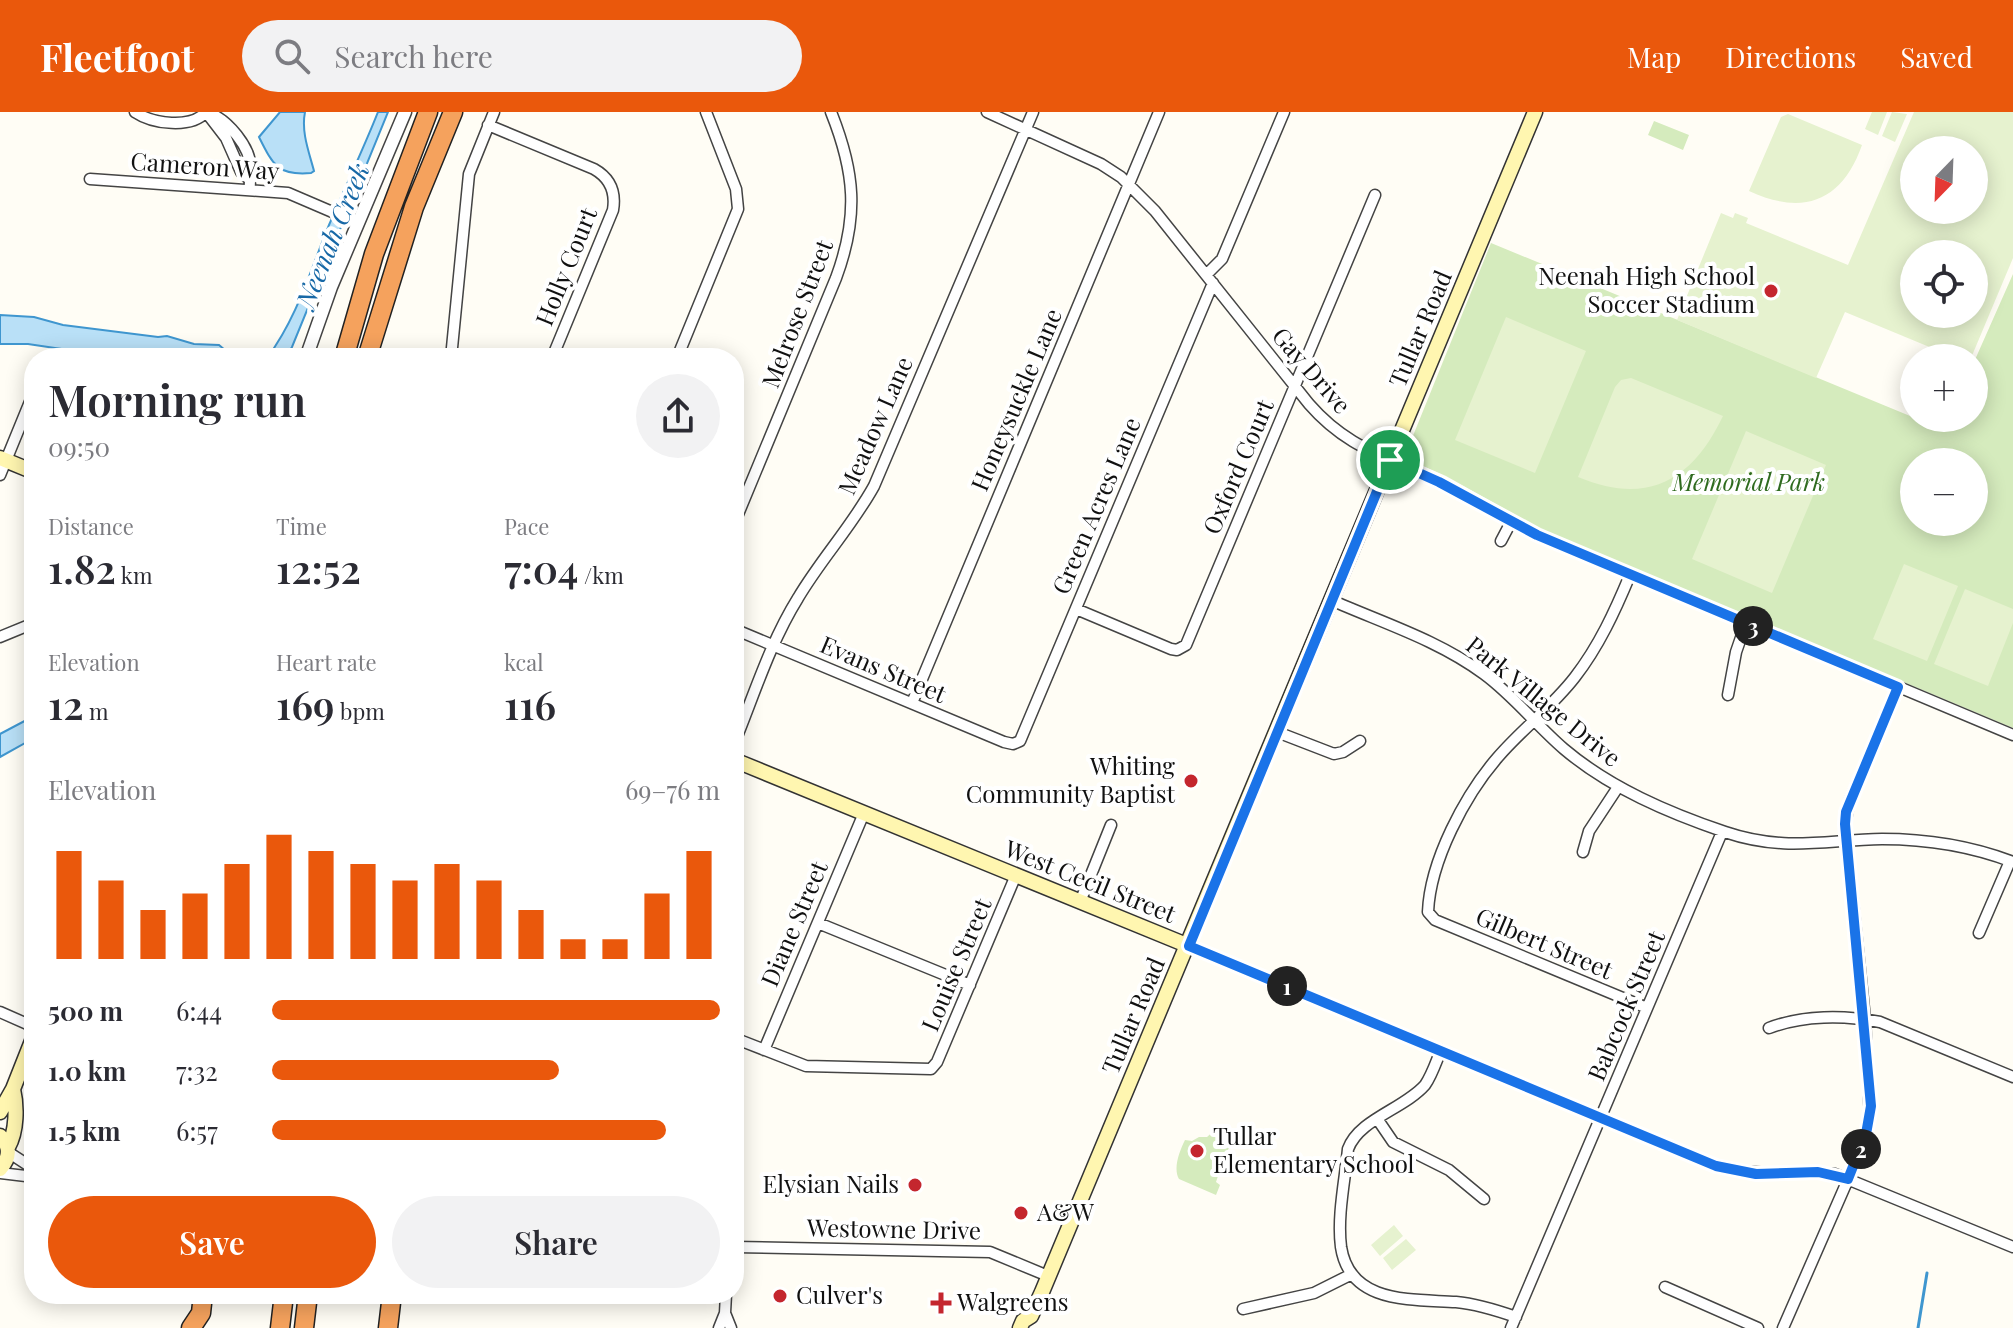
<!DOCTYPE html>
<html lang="en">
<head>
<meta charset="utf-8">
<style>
  body { margin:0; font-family:"Playfair Display",serif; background:#f2f2f3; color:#2b2b33; height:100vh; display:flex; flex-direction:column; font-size:30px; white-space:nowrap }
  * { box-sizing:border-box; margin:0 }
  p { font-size:26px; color:#7c7c81 }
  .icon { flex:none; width:44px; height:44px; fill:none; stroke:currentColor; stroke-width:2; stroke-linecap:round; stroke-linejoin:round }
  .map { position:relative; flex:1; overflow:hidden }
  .drawer { position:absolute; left:24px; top:236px; width:720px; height:956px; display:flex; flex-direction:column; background:#fff; border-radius:32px; box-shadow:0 4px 20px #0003 }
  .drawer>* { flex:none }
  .needle { width:52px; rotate:203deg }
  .tools { position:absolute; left:1900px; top:24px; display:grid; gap:16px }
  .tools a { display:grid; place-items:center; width:88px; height:88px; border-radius:50%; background:#fff; box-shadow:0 4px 20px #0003; font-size:40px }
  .pin { position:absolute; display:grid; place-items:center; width:68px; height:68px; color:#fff; margin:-34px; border:4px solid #fff; border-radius:50%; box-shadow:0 2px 8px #0007 }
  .km { position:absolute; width:40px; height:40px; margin:-20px; border-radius:50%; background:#222; color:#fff; font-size:22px; line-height:40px; text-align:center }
  .round { display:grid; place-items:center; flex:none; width:84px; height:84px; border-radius:42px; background:#f2f2f3 }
  .overview { display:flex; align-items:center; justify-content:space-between; height:136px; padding:0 24px }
  h1 { font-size:44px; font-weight:600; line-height:60px }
  .figures { display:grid; grid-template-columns:repeat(3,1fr); gap:12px; height:136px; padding:8px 24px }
  .figures div { display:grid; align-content:center }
  .figures b { font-size:40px; font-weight:600 }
  .figures small { font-size:22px; font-weight:400 }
  .figures p { font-size:22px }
  .chart { height:224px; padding:16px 24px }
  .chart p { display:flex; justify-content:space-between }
  .chart svg { width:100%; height:144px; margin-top:8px; stroke:#ea580c; stroke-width:6 }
  .primary-button { display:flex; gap:16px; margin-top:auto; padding:16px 24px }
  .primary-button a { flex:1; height:92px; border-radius:48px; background:#ea580c; color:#fff; font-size:32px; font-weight:600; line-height:92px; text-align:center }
  .primary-button a+a { background:#f2f2f3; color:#2b2b33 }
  ul { padding:0 24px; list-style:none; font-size:26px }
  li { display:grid; grid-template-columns:128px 96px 1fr; align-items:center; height:60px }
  li i { height:20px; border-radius:10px; background:#ea580c }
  header { display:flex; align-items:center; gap:48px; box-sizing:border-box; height:112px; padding:0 40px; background:#ea580c; color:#fff }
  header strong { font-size:38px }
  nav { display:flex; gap:44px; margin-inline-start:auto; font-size:28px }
  .search { width:560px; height:72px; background:#f2f2f3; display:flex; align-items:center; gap:20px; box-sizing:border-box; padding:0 28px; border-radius:44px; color:#7c7c81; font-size:30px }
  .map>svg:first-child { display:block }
  .green { fill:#d5ebbd; fill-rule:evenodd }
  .pitch { fill:#e6f2cf; fill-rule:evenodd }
  .water { fill:#b9e0f7; stroke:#3f96cf; stroke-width:2 }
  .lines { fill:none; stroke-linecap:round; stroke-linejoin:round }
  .stream { stroke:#3f96cf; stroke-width:3 }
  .minor-casing { stroke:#444; stroke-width:13 }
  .tertiary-casing { stroke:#444; stroke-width:15 }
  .secondary-casing { stroke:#333; stroke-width:17 }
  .motorway-casing { stroke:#222; stroke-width:21 }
  .minor { stroke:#fff; stroke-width:10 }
  .tertiary { stroke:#fff; stroke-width:12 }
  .secondary { stroke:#fff6b0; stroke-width:14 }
  .motorway { stroke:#f5a25d; stroke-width:18 }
  .route-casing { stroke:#fff; stroke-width:16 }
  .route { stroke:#1a73e8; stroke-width:10 }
  .poi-dot { fill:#c4262e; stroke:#fff; stroke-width:3 }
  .labels { text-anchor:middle; stroke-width:8; stroke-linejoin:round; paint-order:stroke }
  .street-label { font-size:24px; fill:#111; stroke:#fff }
  .poi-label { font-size:24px; fill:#111; stroke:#fff; text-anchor:start }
  .park-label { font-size:24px; font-style:italic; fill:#2f6b1f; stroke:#fff }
  .water-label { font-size:26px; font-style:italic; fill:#1768a6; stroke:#fff }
</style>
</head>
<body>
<header>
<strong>Fleetfoot</strong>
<div class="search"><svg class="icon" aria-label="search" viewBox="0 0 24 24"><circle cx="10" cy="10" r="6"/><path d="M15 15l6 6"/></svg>Search here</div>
<nav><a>Map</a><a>Directions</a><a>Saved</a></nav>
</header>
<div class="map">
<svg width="2013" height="1216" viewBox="0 0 2013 1216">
  <rect width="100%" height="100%" fill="#fffdf5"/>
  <!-- green -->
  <path class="green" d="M1654,9L1689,23L1683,38L1648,23Z
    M1491,131L1944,318L1950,306H1974V250L2013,162V616L1540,417L1446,364L1404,346ZM1914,350H1974V410H1914Z
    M1217,1016L1228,1018L1238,1026L1226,1040L1216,1070L1220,1073L1216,1083L1179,1067C1173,1057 1179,1040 1185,1028L1192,1029L1199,1025H1207Z"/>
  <!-- pitch -->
  <path class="pitch" d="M1872,0H1887L1878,23L1865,17Z
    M1892,0L1907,2L1895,30L1882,24Z
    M1914,0H2013V146L1971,246H1956L1845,200L1816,266L1677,208L1721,101L1733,106L1735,101L1748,106L1746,111L1848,153ZM1914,38H1974V98H1914ZM1914,142H1974V202H1914Z
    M1788,2L1862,33C1842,90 1803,104 1749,79L1781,5Z
    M1506,205L1586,239L1535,361L1455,328Z
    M1631,266L1723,304C1692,369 1647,394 1578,365L1615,275L1621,268Z
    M1746,319L1826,353L1772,481L1692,447Z
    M1904,452L1958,474L1927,549L1873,527Z
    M1965,477L2013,497V511L1988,574L1934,552Z
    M1394,1113L1403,1124L1380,1144L1371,1133Z
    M1406,1127L1416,1138L1392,1158L1383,1146Z"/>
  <!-- water -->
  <path class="water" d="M280,0H305C301,20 309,40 314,59L311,61C278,64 273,53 259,25Z
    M378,0H388L292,235L285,246H267C297,206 310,159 329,113C345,75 363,38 378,0Z
    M0,203L34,205L63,213L158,225L167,224L194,232L219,233L225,238L228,246H99L75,239L28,232H0Z
    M34,604V626L0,645V622Z"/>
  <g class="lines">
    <!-- stream -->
    <path class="stream" d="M1918,1216L1927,1161"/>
    <defs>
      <path id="minor" d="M135,0C153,12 191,17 206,0
        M206,0C227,6 252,36 251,59C251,66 249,70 250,78
        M206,0L226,26L241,60L249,67
        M987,0L1101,52L1121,65L1155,99L1309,292C1349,338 1388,344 1439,370C1473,386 1503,407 1537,423L2013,623
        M488,13L594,57C610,66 616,80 613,98L552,246
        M90,67L288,81L358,111
        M1206,163L1222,147L1284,0
        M451,246L469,62L494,0
        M677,246L738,97L736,77L706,0
        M0,363L34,280
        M734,412L836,166C859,104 855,60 831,0
        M1501,429L1511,410
        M1630,463C1615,499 1599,534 1575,565C1552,595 1522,617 1498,645C1465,683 1430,749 1428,800L1435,808L1647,896
        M1331,488C1383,511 1438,528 1484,562C1514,584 1536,613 1564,637C1610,676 1669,701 1725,720C1784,740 1824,728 1882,727C1926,727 1971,734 2013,750
        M1076,497L1171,537L1177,538L1186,533L1375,83
        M734,517L1004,630L1013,632L1020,629L1213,171
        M0,525L34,511
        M1728,583L1736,540L1746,511
        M912,591L1159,0
        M1277,620L1334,642L1343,640L1360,629
        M734,632C754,583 770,531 798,486C821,447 852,414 874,374L1033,0
        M1583,740L1589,719L1618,675
        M1080,790L1111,713
        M818,811L970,873
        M1979,821L2010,749
        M1189,834L1716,1054C1756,1066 1794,1057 1835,1062L2013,1135
        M0,900L34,915
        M1769,916C1803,903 1844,903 1880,910L2013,965
        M734,926L806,954L931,957L937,950L1016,763
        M764,938L864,701
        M1441,938C1436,950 1432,963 1425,973C1404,997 1359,1007 1348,1037C1345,1068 1337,1104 1341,1135C1350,1193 1413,1187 1456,1190C1477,1192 1496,1198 1516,1205
        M1378,1008L1393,1030L1449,1058L1484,1087
        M8,1040L34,1057
        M0,1061L34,1065
        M734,1135L990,1140L1048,1164
        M1665,1175L1758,1216
        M1243,1197L1314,1181L1352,1162
        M725,1201L731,1216
        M719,1216L725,1201L726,1182
        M1511,1216L1722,720
        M1783,1216L1860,1040L1870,1004L1865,907L1845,712L1850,688L1898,575"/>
      <path id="tertiary" d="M306,246L331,175L405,0"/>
      <path id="secondary" d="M0,346L34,360
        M734,648L1189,834
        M0,1000L13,977L34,924
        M0,1024C11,1034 10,1046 0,1057
        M8,1035C17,1019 17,994 13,977
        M1020,1216L1023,1209L1031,1204L1042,1180L1535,0"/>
      <path id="motorway" d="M344,246L374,142L428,0
        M367,246L414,95L453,0
        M191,1216L201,1201L203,1182
        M280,1216L284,1182
        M304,1216L308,1182
        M388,1216L392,1182"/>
    </defs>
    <!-- minor casing -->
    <use href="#minor" class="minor-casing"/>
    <!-- tertiary casing -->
    <use href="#tertiary" class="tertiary-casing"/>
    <!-- secondary casing -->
    <use href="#secondary" class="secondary-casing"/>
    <!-- motorway casing -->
    <use href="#motorway" class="motorway-casing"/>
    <!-- minor -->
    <use href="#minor" class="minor"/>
    <!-- tertiary -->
    <use href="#tertiary" class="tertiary"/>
    <!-- secondary -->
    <use href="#secondary" class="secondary"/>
    <!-- motorway -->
    <use href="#motorway" class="motorway"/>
  </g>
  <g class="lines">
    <defs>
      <path id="route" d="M1390,348L1439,370L1537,423L1898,575L1846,700L1845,712L1871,994L1866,1022L1848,1067L1818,1060L1756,1062L1716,1054L1189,834Z"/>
    </defs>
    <!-- route casing -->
    <use href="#route" class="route-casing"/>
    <!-- route -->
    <use href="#route" class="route"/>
  </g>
  <!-- markers -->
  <g class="poi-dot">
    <circle cx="1771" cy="179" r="8"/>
    <circle cx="1191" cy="669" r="8"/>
    <circle cx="1197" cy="1039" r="8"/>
    <circle cx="915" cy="1073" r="8"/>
    <circle cx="1021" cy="1101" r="8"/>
    <circle cx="780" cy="1184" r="8"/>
    <path d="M937 1179h8v8h8v8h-8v8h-8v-8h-8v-8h8z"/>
  </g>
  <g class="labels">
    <!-- street labels -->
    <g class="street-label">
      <text transform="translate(205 55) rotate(4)" y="8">Cameron Way</text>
      <text transform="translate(567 155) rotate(-68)" y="8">Holly Court</text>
      <text transform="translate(798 202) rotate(-69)" y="8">Melrose Street</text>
      <text transform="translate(1421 217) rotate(-67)" y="8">Tullar Road</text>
      <text transform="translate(1311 259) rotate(49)" y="8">Gay Drive</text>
      <text transform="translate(1017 288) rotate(-67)" y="8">Honeysuckle Lane</text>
      <text transform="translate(876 314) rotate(-66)" y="8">Meadow Lane</text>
      <text transform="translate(1239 355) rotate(-67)" y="8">Oxford Court</text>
      <text transform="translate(1097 394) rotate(-67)" y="8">Green Acres Lane</text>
      <text transform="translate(883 558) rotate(23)" y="8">Evans Street</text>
      <text transform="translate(1543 590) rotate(39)" y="8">Park Village Drive</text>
      <text transform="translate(1090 770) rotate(22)" y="8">West Cecil Street</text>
      <text transform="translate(795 812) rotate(-67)" y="8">Diane Street</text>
      <text transform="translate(1544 832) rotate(23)" y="8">Gilbert Street</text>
      <text transform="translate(957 853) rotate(-67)" y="8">Louise Street</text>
      <text transform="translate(1627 894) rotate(-67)" y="8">Babcock Street</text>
      <text transform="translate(1134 904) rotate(-67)" y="8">Tullar Road</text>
      <text transform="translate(894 1118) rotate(1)" y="8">Westowne Drive</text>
    </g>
    <!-- poi labels -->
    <g class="poi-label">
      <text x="1755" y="173" text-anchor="end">Neenah High School<tspan x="1755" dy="28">Soccer Stadium</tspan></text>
      <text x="1175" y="663" text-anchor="end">Whiting<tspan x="1175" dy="28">Community Baptist</tspan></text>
      <text x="1213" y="1033">Tullar<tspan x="1213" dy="28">Elementary School</tspan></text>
      <text x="899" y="1081" text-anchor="end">Elysian Nails</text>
      <text x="1037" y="1109">A&amp;W</text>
      <text x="796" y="1192">Culver's</text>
      <text x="957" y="1199">Walgreens</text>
    </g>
    <!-- park labels -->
    <g class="park-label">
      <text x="1749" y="379">Memorial Park</text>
    </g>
    <!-- water labels -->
    <g class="water-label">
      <text transform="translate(333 124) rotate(-68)" y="9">Neenah Creek</text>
    </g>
  </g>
</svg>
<div class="tools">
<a><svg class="needle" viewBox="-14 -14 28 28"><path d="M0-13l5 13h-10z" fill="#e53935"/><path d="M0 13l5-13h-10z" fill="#7c7c81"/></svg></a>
<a><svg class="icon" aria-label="locate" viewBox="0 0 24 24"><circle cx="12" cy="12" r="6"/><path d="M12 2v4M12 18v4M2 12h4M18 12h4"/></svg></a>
<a>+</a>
<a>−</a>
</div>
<div class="pin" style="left:1390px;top:348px;background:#1e9e55"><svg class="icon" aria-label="arrive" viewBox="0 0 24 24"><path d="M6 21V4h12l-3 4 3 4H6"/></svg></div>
<b class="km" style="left:1287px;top:874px">1</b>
<b class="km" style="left:1861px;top:1037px">2</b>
<b class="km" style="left:1753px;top:514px">3</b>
<section class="drawer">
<div class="overview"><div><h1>Morning run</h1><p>09:50</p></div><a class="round"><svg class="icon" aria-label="share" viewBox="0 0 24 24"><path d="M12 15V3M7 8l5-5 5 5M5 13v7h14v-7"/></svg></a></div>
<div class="figures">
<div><p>Distance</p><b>1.82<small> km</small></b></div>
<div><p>Time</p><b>12:52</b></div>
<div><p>Pace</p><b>7:04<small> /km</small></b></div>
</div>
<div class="figures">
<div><p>Elevation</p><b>12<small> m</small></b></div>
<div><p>Heart rate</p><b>169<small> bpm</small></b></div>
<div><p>kcal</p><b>116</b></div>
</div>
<div class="chart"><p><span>Elevation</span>69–76 m</p>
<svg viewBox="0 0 160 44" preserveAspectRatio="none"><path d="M5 44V11M15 44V20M25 44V29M35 44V24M45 44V15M55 44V6M65 44V11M75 44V15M85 44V20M95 44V15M105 44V20M115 44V29M125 44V38M135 44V38M145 44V24M155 44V11"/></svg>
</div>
<ul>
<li><b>500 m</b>6:44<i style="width:100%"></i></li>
<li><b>1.0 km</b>7:32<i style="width:64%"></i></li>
<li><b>1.5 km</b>6:57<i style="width:88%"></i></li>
</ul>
<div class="primary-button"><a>Save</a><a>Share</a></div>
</section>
</div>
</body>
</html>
